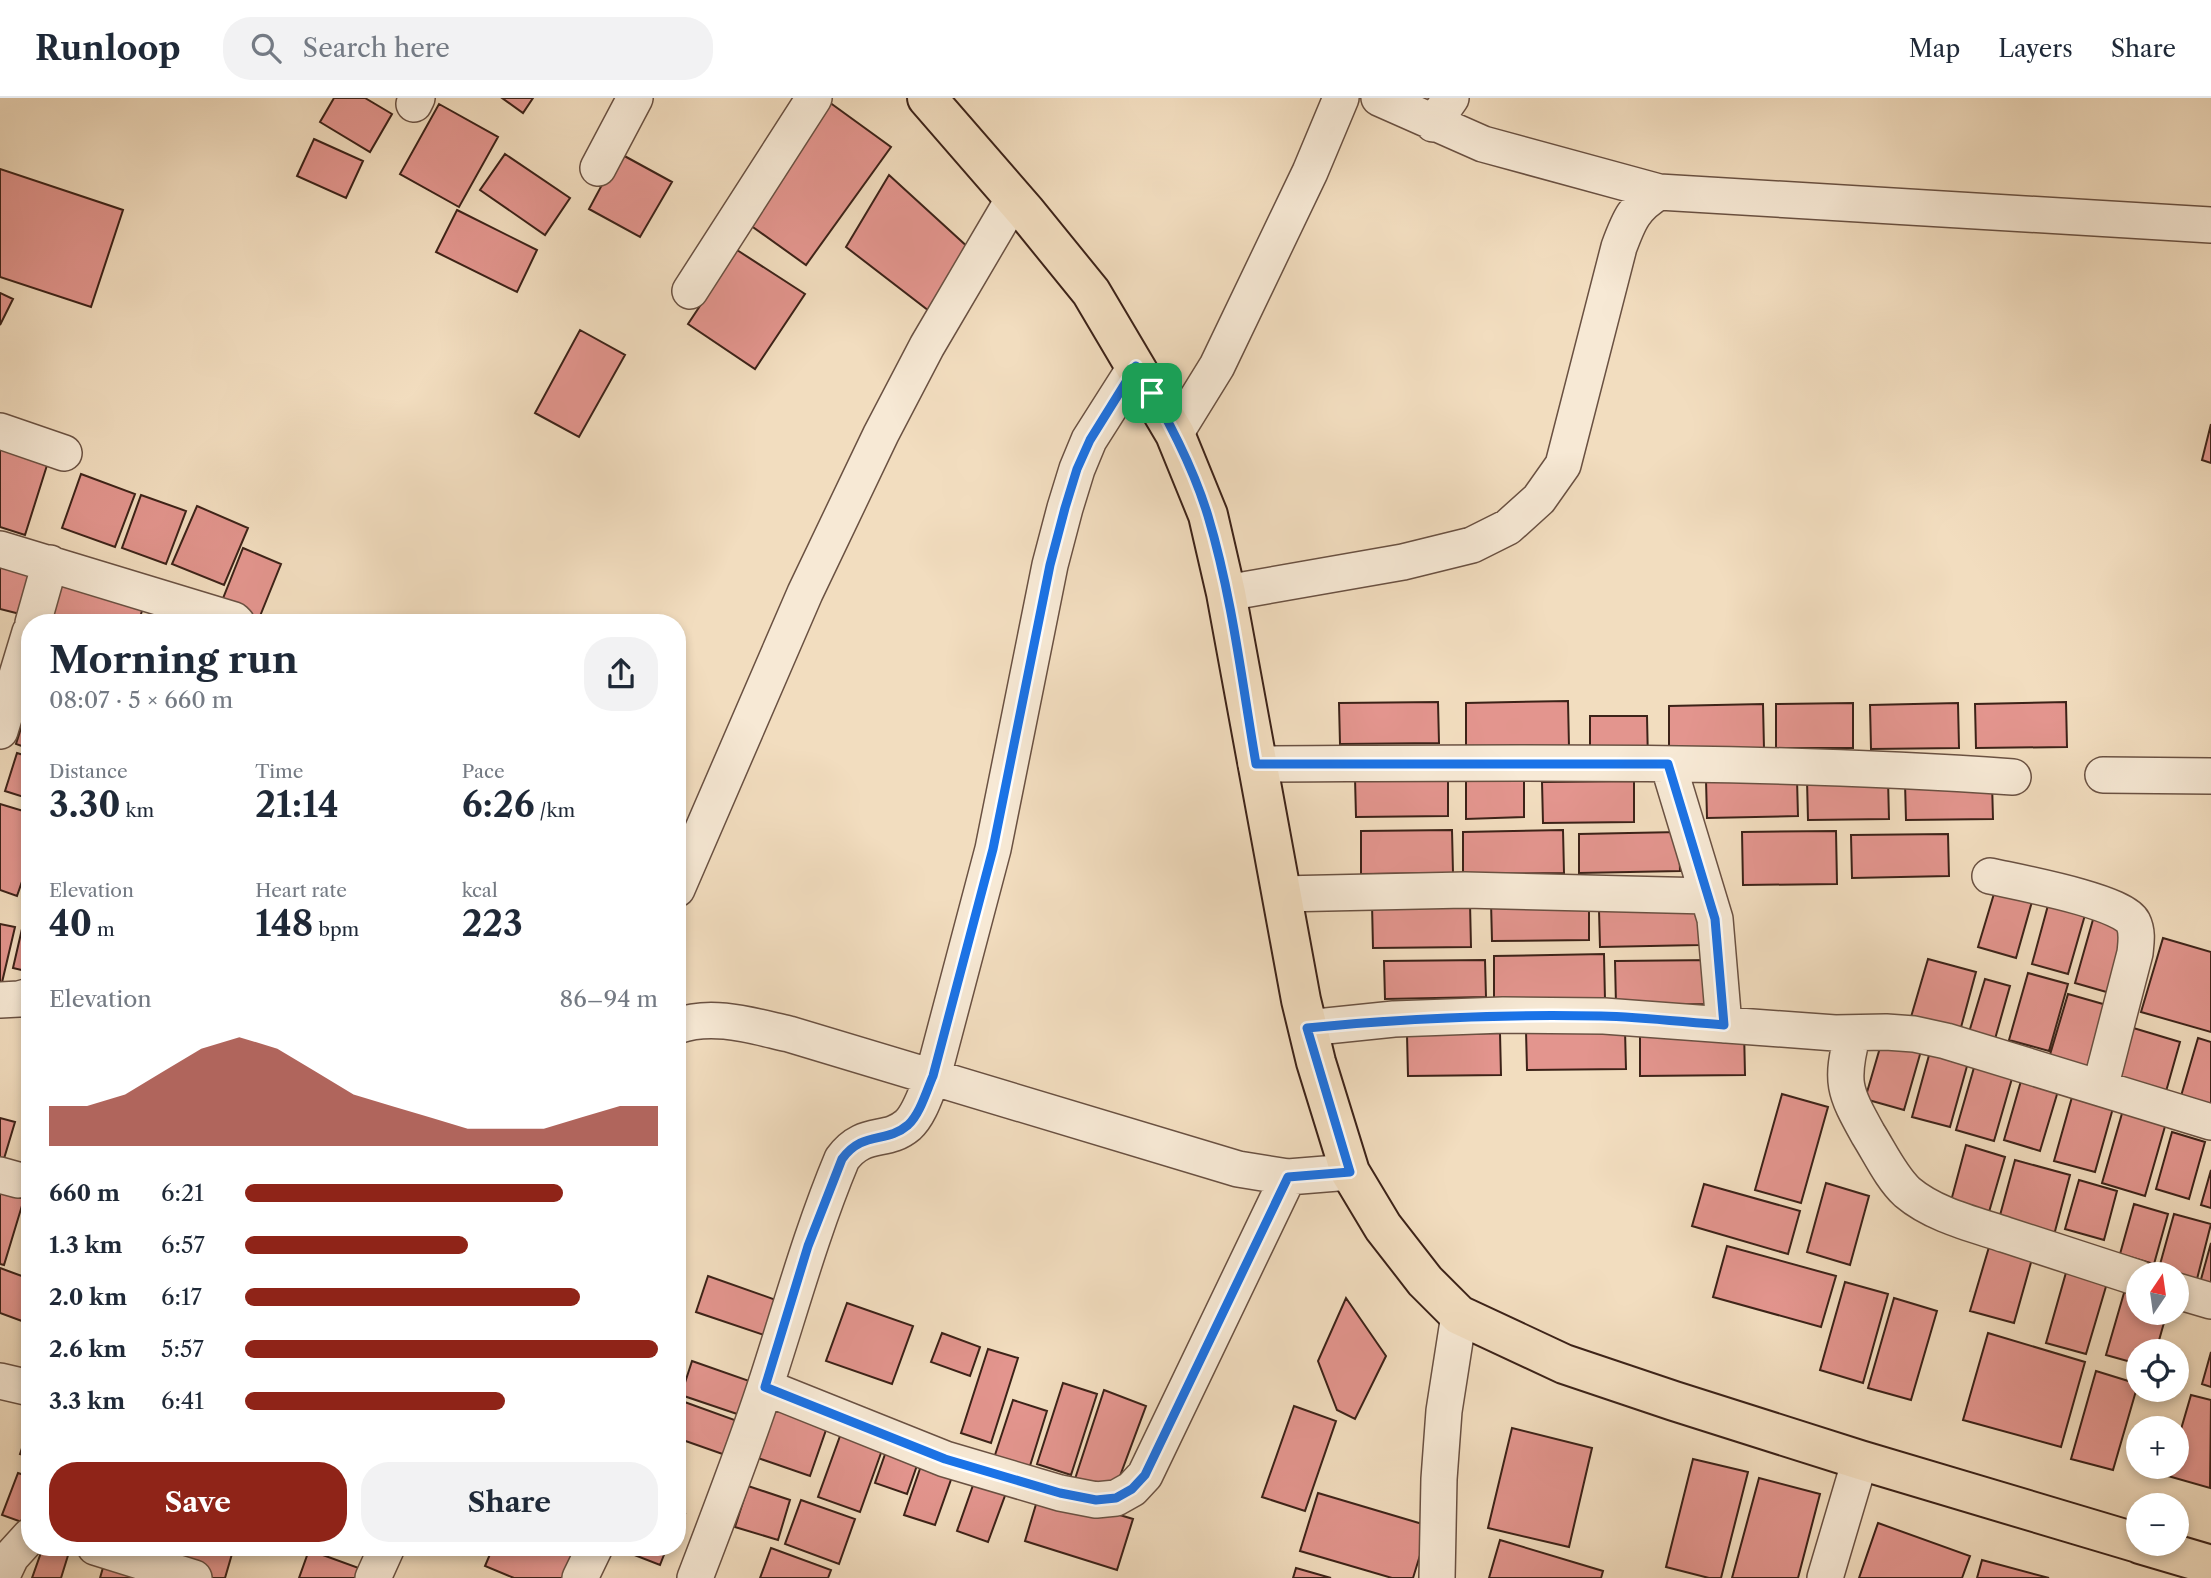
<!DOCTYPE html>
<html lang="en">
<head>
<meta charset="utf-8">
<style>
  body { margin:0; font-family:"Libre Caslon Text",serif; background:#f2f2f3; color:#1f2937; height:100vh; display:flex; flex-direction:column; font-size:26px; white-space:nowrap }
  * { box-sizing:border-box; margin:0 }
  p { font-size:23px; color:#747a83 }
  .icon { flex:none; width:38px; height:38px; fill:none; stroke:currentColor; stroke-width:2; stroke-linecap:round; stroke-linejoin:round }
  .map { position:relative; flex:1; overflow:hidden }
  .panel { position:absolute; left:21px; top:516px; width:665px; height:942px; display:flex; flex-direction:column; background:#fff; border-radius:28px; box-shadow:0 4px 10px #0003 }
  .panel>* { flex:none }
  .needle { width:46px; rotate:13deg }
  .controls { position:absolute; left:2126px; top:1164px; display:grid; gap:14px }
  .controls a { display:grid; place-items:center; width:63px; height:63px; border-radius:50%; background:#fff; box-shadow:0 4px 10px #0003; font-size:35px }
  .pin { position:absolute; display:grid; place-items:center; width:60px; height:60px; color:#fff; margin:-30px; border-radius:14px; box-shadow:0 4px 10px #0006 }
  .round { display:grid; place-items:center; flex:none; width:74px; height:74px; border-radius:28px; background:#f2f2f3 }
  .overview { display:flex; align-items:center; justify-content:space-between; height:119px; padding:0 28px }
  h1 { font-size:38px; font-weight:700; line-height:52px }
  .figures { display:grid; grid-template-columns:repeat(3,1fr); gap:10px; height:119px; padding:7px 28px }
  .figures div { display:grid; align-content:center }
  .figures b { font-size:35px; font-weight:700 }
  .figures small { font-size:19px; font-weight:400 }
  .figures p { font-size:19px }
  .chart { height:196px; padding:14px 28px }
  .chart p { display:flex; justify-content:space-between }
  .chart svg { width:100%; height:126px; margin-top:7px; fill:#8f2418; opacity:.7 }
  .cta { display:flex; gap:14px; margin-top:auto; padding:14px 28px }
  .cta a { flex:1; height:80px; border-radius:28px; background:#8f2418; color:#fff; font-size:28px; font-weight:700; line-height:80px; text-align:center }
  .cta a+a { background:#f2f2f3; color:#1f2937 }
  ul { padding:0 28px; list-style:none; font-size:23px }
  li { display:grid; grid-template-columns:112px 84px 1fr; align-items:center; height:52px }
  li i { height:18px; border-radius:9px; background:#8f2418 }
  header { display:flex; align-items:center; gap:42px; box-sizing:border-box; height:98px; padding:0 35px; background:#fff; border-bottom:2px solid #e0e1e3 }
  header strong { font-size:33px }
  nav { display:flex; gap:38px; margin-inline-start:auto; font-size:24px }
  .search { width:490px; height:63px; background:#f2f2f3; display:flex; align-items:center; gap:18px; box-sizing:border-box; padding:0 24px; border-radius:28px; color:#747a83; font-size:26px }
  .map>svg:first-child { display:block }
  .building { fill:#e3958e; stroke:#3c2218; stroke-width:2 }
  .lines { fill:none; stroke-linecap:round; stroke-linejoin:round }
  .minor-casing { stroke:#6a5142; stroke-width:38 }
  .major-casing { stroke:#3c2218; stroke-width:42 }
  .minor { stroke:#f7e9d5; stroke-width:35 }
  .major { stroke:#f2ddbf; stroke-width:38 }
  .route-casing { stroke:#fff; stroke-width:14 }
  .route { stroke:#1a73e8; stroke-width:9 }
</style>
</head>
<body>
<header>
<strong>Runloop</strong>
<div class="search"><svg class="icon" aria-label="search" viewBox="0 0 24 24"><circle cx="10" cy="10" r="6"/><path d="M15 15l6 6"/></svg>Search here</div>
<nav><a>Map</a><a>Layers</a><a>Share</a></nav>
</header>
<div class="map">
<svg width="2211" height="1480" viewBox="0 0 2211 1480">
  <rect width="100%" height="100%" fill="#f2ddbf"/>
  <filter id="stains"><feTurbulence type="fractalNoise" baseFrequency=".00286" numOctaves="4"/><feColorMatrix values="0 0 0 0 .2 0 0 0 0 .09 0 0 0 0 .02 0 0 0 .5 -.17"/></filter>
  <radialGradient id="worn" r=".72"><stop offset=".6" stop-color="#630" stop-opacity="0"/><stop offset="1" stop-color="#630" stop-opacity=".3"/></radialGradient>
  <!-- building -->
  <path class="building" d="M334,0H365L392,16L370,54L320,24Z
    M502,0H533L523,15Z
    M829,4L891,49L806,167L743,122Z
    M439,6L498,39L459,109L400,76Z
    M314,41L363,63L346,100L297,78Z
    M619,55L672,84L640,139L589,111Z
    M505,56L570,100L545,137L480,92Z
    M0,71L123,112L91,209L0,179Z
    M889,77L971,152L933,216L846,149Z
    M457,112L537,152L517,194L436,154Z
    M737,152L805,196L755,271L688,226Z
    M0,195L13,201L0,227Z
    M580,232L625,257L579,339L535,315Z
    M2211,326V365L2202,362Z
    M0,345L49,361L25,437L0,429Z
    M81,376L135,396L115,449L62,430Z
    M141,397L186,413L166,466L122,450Z
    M197,408L248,430L224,487L172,466Z
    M243,450L281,466L258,523L220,508Z
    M0,464L30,471L20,516L0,511Z
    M64,480L144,507L138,525H49Z
    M162,508L197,525H157Z
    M1568,603L1569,649L1466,650V605Z
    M1438,604L1439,645L1340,646L1339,605Z
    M2066,604L2067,649L1976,650L1975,606Z
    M1853,605V650H1776V606Z
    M1958,605L1959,650L1871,651L1870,607Z
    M1763,606L1764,651L1669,652V608Z
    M28,608H30V651L16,646Z
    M1590,618H1647L1648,664L1590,665Z
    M17,655L30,659V701L5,693Z
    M1524,677V719L1466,721V679Z
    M1448,678V718L1356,719L1355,680Z
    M1797,681L1798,718L1707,720L1706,682Z
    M1888,681L1889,721L1808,722L1807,682Z
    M1634,683V724L1543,725L1542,684Z
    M1992,684L1993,721L1906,722L1905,685Z
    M0,706L30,715V760L17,798L0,792Z
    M1452,732L1453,775L1361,776V733Z
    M1563,732L1564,775L1463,776V734Z
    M1836,733L1837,786L1743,787L1742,734Z
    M1679,734L1680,773L1579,775V736Z
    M1948,736L1949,778L1852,780L1851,737Z
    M1996,789L2033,800L2016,860L1978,849Z
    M30,796V874L13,870Z
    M2050,800L2087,810L2068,876L2032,866Z
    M1589,803V842L1492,843L1491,804Z
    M1470,805L1471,849L1373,850L1372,806Z
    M1700,811V847L1600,849L1599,812Z
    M2094,818L2130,828L2110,895L2075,885Z
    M0,826L15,829L0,893Z
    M2163,840L2211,854V934L2141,914Z
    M1604,856L1605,902L1494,904V858Z
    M1928,861L1976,874L1960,933L1911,919Z
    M1485,862L1486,899L1385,901L1384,863Z
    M1715,862L1716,906L1616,907L1615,863Z
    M2028,875L2068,886L2049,953L2009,942Z
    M1985,881L2010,888L1993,948L1967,941Z
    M2068,896L2117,910L2099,974L2049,960Z
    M2130,929L2180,944L2165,997L2115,983Z
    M1744,931L1745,977L1640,978V932Z
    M1625,932L1626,971L1527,972L1526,933Z
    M1500,935L1501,977L1408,978L1407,937Z
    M1884,936L1923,946L1904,1012L1865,1001Z
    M2198,940L2211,944V1006L2181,998Z
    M1931,950L1969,961L1950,1029L1912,1019Z
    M1975,966L2013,977L1994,1043L1956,1032Z
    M2021,983L2058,993L2040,1053L2004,1042Z
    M2074,992L2115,1003L2095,1074L2054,1063Z
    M1782,996L1828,1009L1801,1105L1755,1092Z
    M2123,1012L2166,1025L2145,1098L2102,1085Z
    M0,1020L15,1024L0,1074Z
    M2172,1034L2205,1044L2189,1101L2156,1091Z
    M1966,1047L2005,1059L1989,1114L1951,1103Z
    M2015,1062L2070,1077L2054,1137L1999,1121Z
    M2211,1072V1110L2201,1107Z
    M2079,1082L2117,1093L2104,1142L2065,1131Z
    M1826,1085L1869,1098L1850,1167L1807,1154Z
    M1704,1086L1800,1113L1788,1156L1692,1128Z
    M0,1093L24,1101L4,1167L0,1166Z
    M2134,1106L2168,1116L2154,1166L2120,1156Z
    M2174,1116L2211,1126L2197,1181L2159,1170Z
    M2211,1145V1188L2200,1185Z
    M1727,1148L1836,1178L1821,1229L1713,1199Z
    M1989,1149L2032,1161L2014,1225L1970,1213Z
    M2069,1164L2110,1175L2086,1256L2046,1245Z
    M0,1170L30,1181V1226L0,1215Z
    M708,1178L776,1202L764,1237L696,1214Z
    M1845,1184L1888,1196L1863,1285L1820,1272Z
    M2126,1188L2138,1192V1214H2167L2156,1253H2138V1266L2106,1257Z
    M1346,1200L1386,1258L1355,1321L1337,1312L1318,1263Z
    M1894,1200L1937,1213L1911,1302L1868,1290Z
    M847,1205L913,1228L892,1286L826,1263Z
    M942,1235L980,1249L970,1278L931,1264Z
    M1988,1235L2085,1264L2061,1349L1963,1322Z
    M988,1251L1018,1260L991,1345L961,1335Z
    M2211,1254V1289L2202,1286Z
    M692,1263L755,1285L743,1318L681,1297Z
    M2096,1273L2138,1286L2113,1372L2071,1361Z
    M1063,1285L1097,1296L1071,1377L1037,1366Z
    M1104,1292L1146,1308L1114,1394L1074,1384Z
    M2191,1297L2211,1302L2210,1390L2168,1378L2170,1368H2177V1345Z
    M679,1302L743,1325L731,1359L677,1340Z
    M1013,1302L1047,1313L1029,1371L994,1360Z
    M1294,1308L1336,1323L1305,1413L1262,1399Z
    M772,1310L827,1329L810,1378L755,1359Z
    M30,1326V1359L20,1356Z
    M844,1327L886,1341L860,1414L818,1399Z
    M1512,1330L1592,1350L1569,1449L1488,1430Z
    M890,1342L922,1353L907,1396L875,1385Z
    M1693,1361L1748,1374L1721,1480H1709L1666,1469Z
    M923,1362L954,1373L935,1427L904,1417Z
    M978,1373L1010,1384L988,1444L957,1433Z
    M18,1375L30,1379V1427L2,1417Z
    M1759,1380L1820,1396L1798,1480H1732Z
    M748,1388L790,1402L778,1442L735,1429Z
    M1040,1393L1133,1421L1117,1472L1025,1443Z
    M1318,1395L1429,1428L1413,1480H1392L1300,1453Z
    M801,1402L855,1421L839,1466L785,1446Z
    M677,1413L685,1416L677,1435Z
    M1878,1425L1970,1458L1962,1480H1859Z
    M1500,1442L1603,1473L1601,1480H1489Z
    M43,1449L70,1451L61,1480H32Z
    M125,1449H182L175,1469Z
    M189,1449H234L225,1480H196L181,1476Z
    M493,1449H577L564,1480H514L485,1468Z
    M619,1449H667L660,1467L619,1451Z
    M771,1450L831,1472L828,1480H760Z
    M309,1452L367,1473L364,1480H299Z
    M1982,1462L2049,1480H1977Z
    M104,1466L149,1480H100Z
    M1296,1470L1331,1480H1293Z"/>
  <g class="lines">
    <defs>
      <path id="minor" d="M1379,0L1483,46L1659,94
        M414,6L417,0
        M1433,26L1451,0
        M598,70L635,0
        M690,193L814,0
        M0,333L64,355
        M1175,336L1217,268L1310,74L1341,0
        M0,451L234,522L237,525
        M1226,495L1403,464L1472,447L1508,429L1539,401L1563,367L1619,149C1629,122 1634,109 1659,94L2211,127
        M33,525L50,465
        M0,633L30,534
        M1256,666C1508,665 1761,661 2013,679
        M1668,666L1715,821L1724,927
        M2103,677L2211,678
        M1990,778C2016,784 2122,803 2133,824C2138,834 2136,845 2135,855L2100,990
        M677,791L805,495L881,336L927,248L1014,100
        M1281,796L1465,792L1708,798
        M0,902L19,901L30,898
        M677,928C713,915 753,928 789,936L1238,1071L1288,1079L1350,1074
        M1307,930L1394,921L1503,917L1604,918L1835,935L1886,934L1914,936L1946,943L2211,1024
        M1853,935C1840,984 1844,993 1868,1036C1880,1055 1891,1079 1907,1094C1934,1117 1973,1126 2006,1137C2050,1151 2094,1166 2138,1180
        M0,1077L18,1082
        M2177,1193L2211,1203
        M0,1283L30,1290
        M765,1289L945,1361L1060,1395L1096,1402L1116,1400L1132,1391L1145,1377L1288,1079
        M95,1449L194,1480
        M1,1480L11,1459L30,1438
        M373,1480L387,1449
        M580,1480L595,1449
        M695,1480C719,1417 744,1353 765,1289C790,1213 811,1135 842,1061C864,1031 886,1046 908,1027C920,1016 926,994 933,978L993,751L1050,467L1065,410L1077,371L1089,342L1136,268
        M1437,1480L1439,1381L1444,1313L1459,1217
        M1825,1480L1860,1362"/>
      <path id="major" d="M927,0L1026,114L1091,194L1175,336L1208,417L1226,495L1301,902L1316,964L1350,1074L1383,1129L1425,1183L1459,1217L1564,1266L1674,1303L1860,1362L2138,1445
        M2140,1446L2211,1467"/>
    </defs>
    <!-- minor casing -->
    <use href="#minor" class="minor-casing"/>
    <!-- major casing -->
    <use href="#major" class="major-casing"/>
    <!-- minor -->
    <use href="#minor" class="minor"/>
    <!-- major -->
    <use href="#major" class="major"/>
  </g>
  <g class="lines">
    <defs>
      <path id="route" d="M1136,268C1165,315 1192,365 1208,418C1232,498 1242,584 1256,666H1668L1715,821L1724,927C1683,924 1642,919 1601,918C1503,916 1405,920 1307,930L1350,1074L1288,1079L1145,1377L1132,1391L1116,1400L1096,1402L1060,1395L945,1361L765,1289L808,1148L842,1061C863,1032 886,1046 908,1027C920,1016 926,994 933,978L993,751L1050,467L1065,410L1077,371L1090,342Z"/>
    </defs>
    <!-- route casing -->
    <use href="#route" class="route-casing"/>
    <!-- route -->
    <use href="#route" class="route"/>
  </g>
  <rect width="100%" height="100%" filter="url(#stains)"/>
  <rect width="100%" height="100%" fill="url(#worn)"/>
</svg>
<div class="controls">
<a><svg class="needle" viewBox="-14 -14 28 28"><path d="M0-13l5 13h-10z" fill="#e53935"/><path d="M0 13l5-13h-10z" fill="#747a83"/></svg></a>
<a><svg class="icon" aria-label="locate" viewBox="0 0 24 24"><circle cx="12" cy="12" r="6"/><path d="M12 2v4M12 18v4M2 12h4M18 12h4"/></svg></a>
<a>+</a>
<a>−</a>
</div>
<div class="pin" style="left:1152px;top:295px;background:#1e9e55"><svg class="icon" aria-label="arrive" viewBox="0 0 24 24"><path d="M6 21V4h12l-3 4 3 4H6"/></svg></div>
<section class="panel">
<div class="overview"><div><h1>Morning run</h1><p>08:07 · 5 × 660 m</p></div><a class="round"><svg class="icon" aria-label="share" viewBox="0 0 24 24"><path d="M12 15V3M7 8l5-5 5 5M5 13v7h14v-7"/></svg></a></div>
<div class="figures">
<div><p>Distance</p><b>3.30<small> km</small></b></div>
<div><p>Time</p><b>21:14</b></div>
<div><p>Pace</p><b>6:26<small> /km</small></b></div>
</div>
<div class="figures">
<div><p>Elevation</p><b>40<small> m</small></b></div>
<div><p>Heart rate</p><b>148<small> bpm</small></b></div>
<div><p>kcal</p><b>223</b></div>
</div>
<div class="chart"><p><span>Elevation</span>86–94 m</p>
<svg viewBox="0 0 160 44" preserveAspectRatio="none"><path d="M0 44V30L10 30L20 26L30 18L40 10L50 6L60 10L70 18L80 26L90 30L100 34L110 38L120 38L130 38L140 34L150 30L160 30V44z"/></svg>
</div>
<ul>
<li><b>660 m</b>6:21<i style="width:77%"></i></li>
<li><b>1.3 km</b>6:57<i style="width:54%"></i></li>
<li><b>2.0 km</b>6:17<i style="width:81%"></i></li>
<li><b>2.6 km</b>5:57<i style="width:100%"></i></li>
<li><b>3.3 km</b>6:41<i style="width:63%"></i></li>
</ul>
<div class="cta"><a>Save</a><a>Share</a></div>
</section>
</div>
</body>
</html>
